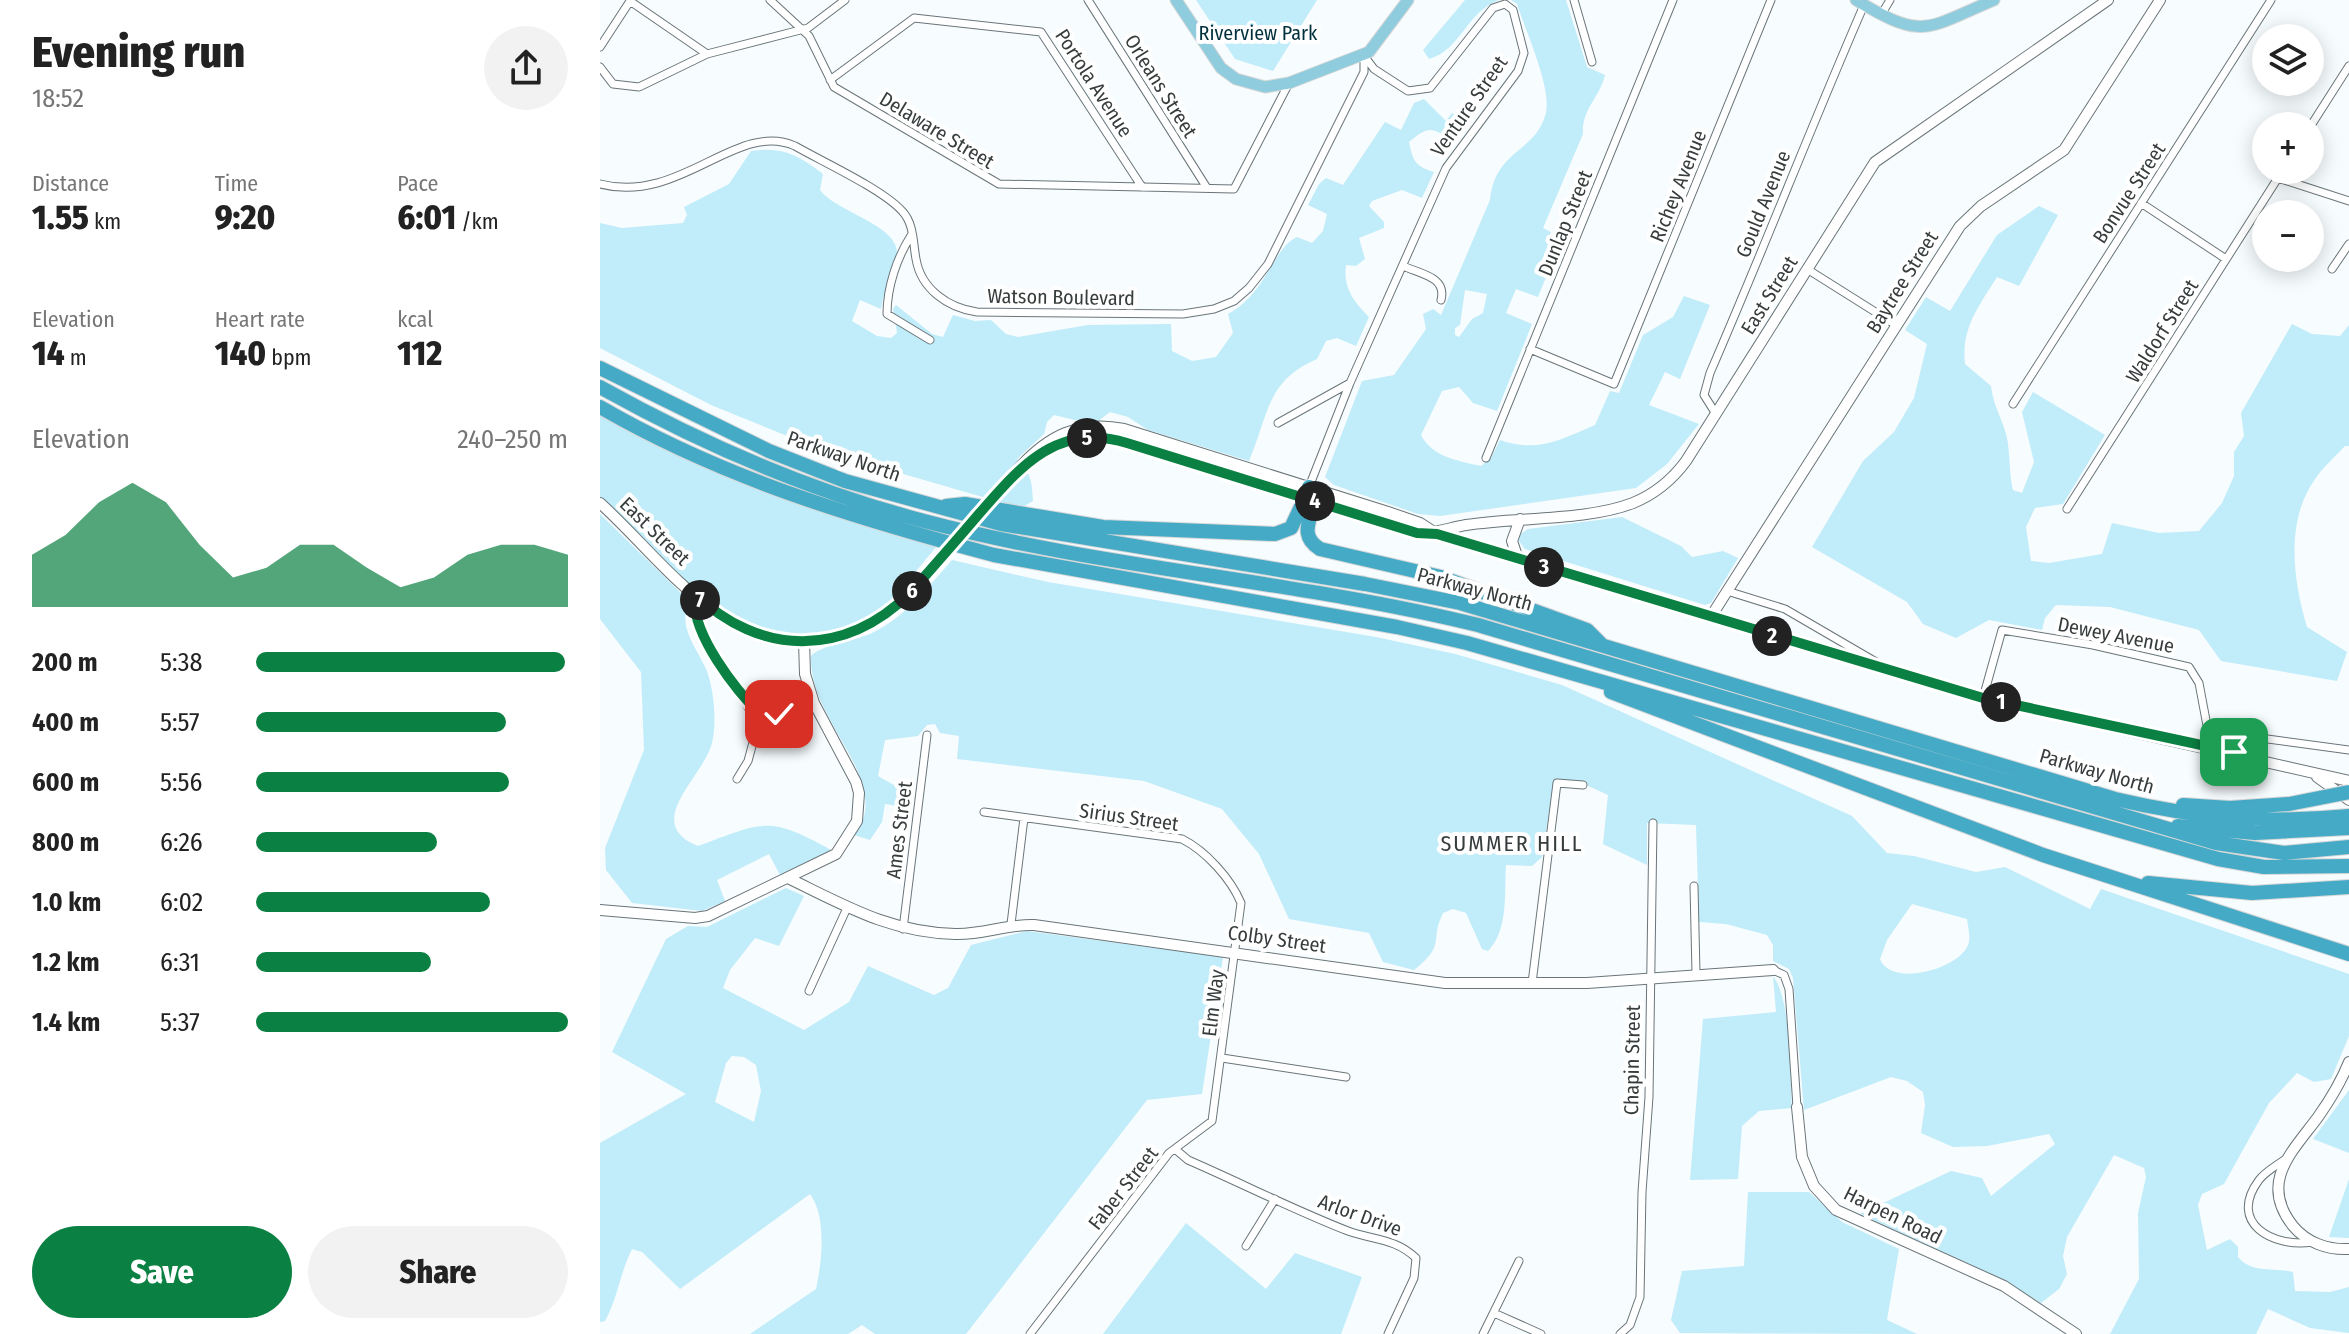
<!DOCTYPE html>
<html lang="en">
<head>
<meta charset="utf-8">
<style>
  body { margin:0; font-family:"Fira Sans Condensed",sans-serif; background:#f2f2f2; color:#222; height:100vh; display:flex; flex-direction:column; font-size:30px; white-space:nowrap }
  * { box-sizing:border-box; margin:0 }
  p { font-size:26px; color:#767676 }
  .icon { flex:none; width:44px; height:44px; fill:none; stroke:currentColor; stroke-width:2; stroke-linecap:round; stroke-linejoin:round }
  .map { position:relative; flex:1; overflow:hidden }
  .side { display:flex; flex-direction:column; background:#fff; width:600px }
  .side>* { flex:none }
  .tools { position:absolute; left:1652px; top:24px; display:grid; gap:16px }
  .tools a { display:grid; place-items:center; width:72px; height:72px; border-radius:50%; background:#fff; box-shadow:0 4px 20px #0003; font-size:40px }
  .pin { position:absolute; display:grid; place-items:center; width:68px; height:68px; color:#fff; margin:-34px; border-radius:16px; box-shadow:0 4px 12px #0006 }
  .km { position:absolute; width:40px; height:40px; margin:-20px; border-radius:50%; background:#222; color:#fff; font-size:22px; line-height:40px; text-align:center }
  .round { display:grid; place-items:center; flex:none; width:84px; height:84px; border-radius:42px; background:#f2f2f2 }
  .overview { display:flex; align-items:center; justify-content:space-between; height:136px; padding:0 32px }
  h1 { font-size:44px; font-weight:800; line-height:60px }
  .figures { display:grid; grid-template-columns:repeat(3,1fr); gap:12px; height:136px; padding:8px 32px }
  .figures div { display:grid; align-content:center }
  .figures b { font-size:34px; font-weight:800 }
  .figures small { font-size:22px; font-weight:400 }
  .figures p { font-size:22px }
  .chart { height:224px; padding:16px 32px }
  .chart p { display:flex; justify-content:space-between }
  .chart svg { width:100%; height:144px; margin-top:8px; fill:#0b8043; opacity:.7 }
  .primary-button { display:flex; gap:16px; margin-top:auto; padding:16px 32px }
  .primary-button a { flex:1; height:92px; border-radius:48px; background:#0b8043; color:#fff; font-size:32px; font-weight:800; line-height:92px; text-align:center }
  .primary-button a+a { background:#f2f2f2; color:#222 }
  ul { padding:0 32px; list-style:none; font-size:26px }
  li { display:grid; grid-template-columns:128px 96px 1fr; align-items:center; height:60px }
  li i { height:20px; border-radius:10px; background:#0b8043 }
  main { display:flex; flex:1; min-height:0 }
  .map>svg:first-child { display:block }
  .green { fill:#c1ecf9; fill-rule:evenodd }
  .lines { fill:none; stroke-linecap:round; stroke-linejoin:round }
  .street-casing { stroke:#6a7579; stroke-width:9 }
  .secondary-casing { stroke:#6a7579; stroke-width:12 }
  .primary-casing { stroke:#d7d8d8; stroke-width:13 }
  .highway-casing { stroke:#d7d8d8; stroke-width:16 }
  .street { stroke:#fff; stroke-width:7 }
  .secondary { stroke:#fff; stroke-width:10 }
  .primary { stroke:#8fccdd; stroke-width:11 }
  .highway { stroke:#45aac6; stroke-width:14 }
  .secondary-bridge-casing { stroke:#6a7579; stroke-width:12; stroke-linecap:butt }
  .highway-bridge-casing { stroke:#d7d8d8; stroke-width:16; stroke-linecap:butt }
  .secondary-bridge { stroke:#fff; stroke-width:10 }
  .highway-bridge { stroke:#45aac6; stroke-width:14 }
  .route-casing { stroke:#fff; stroke-width:16 }
  .route { stroke:#0b8043; stroke-width:10 }
  .labels { text-anchor:middle; stroke-width:8; stroke-linejoin:round; paint-order:stroke }
  .park-label { font-size:20px; fill:#00303c; stroke:#fff }
  .street-label { font-size:20px; fill:#373c3d; stroke:#fff }
  .neighbourhood-label { font-size:22px; letter-spacing:2px; fill:#373c3d; stroke:#fff }
</style>
</head>
<body>
<main>
<section class="side">
<div class="overview"><div><h1>Evening run</h1><p>18:52</p></div><a class="round"><svg class="icon" aria-label="share" viewBox="0 0 24 24"><path d="M12 15V3M7 8l5-5 5 5M5 13v7h14v-7"/></svg></a></div>
<div class="figures">
<div><p>Distance</p><b>1.55<small> km</small></b></div>
<div><p>Time</p><b>9:20</b></div>
<div><p>Pace</p><b>6:01<small> /km</small></b></div>
</div>
<div class="figures">
<div><p>Elevation</p><b>14<small> m</small></b></div>
<div><p>Heart rate</p><b>140<small> bpm</small></b></div>
<div><p>kcal</p><b>112</b></div>
</div>
<div class="chart"><p><span>Elevation</span>240–250 m</p>
<svg viewBox="0 0 160 44" preserveAspectRatio="none"><path d="M0 44V28L10 22L20 12L30 6L40 12L50 25L60 35L70 32L80 25L90 25L100 32L110 38L120 35L130 28L140 25L150 25L160 28V44z"/></svg>
</div>
<ul>
<li><b>200 m</b>5:38<i style="width:99%"></i></li>
<li><b>400 m</b>5:57<i style="width:80%"></i></li>
<li><b>600 m</b>5:56<i style="width:81%"></i></li>
<li><b>800 m</b>6:26<i style="width:58%"></i></li>
<li><b>1.0 km</b>6:02<i style="width:75%"></i></li>
<li><b>1.2 km</b>6:31<i style="width:56%"></i></li>
<li><b>1.4 km</b>5:37<i style="width:100%"></i></li>
</ul>
<div class="primary-button"><a>Save</a><a>Share</a></div>
</section>
<div class="map">
<svg width="1749" height="1334" viewBox="0 0 1749 1334">
  <rect width="100%" height="100%" fill="#f7fcfe"/>
  <!-- green -->
  <path class="green" d="M596,0H717L673,71L635,59Z
    M865,0H899C865,13 862,49 829,59L823,50Z
    M911,0H966L987,67L1005,75C1000,97 981,110 983,134L943,228L951,232L947,244L958,248L938,297L916,289L906,313L932,324L897,411L873,403L859,387L842,391L821,435C832,457 859,461 881,466L891,458L900,440C937,453 960,440 995,425L1010,391L1019,393L1043,335L1073,317L1084,296L1110,305L1080,379L1065,372L1049,405L1099,424L1067,464L1036,488L840,516L818,514L734,485L725,477L762,381L794,375L826,329L823,314L833,309L841,315L890,200C895,150 934,153 945,116C954,91 925,30 917,4ZM865,290L887,294L883,313L872,319L859,337L855,335V328L860,325Z
    M824,99L846,121L852,113L865,119L855,139C831,131 832,122 809,142C813,161 815,166 834,172L822,198L802,190L772,201L769,206L784,222V228L759,238L765,259L756,266L746,265C743,288 753,301 769,317L756,346L737,338L726,341L717,359C666,381 669,414 649,461L548,430L528,417L510,412L497,422L487,423L454,415L447,422L444,434L417,459C431,472 432,482 433,501L421,508L224,451L111,405L0,348V223L22,228L83,223L87,215L84,207L129,184L151,151C181,146 199,155 223,174L220,190C236,212 298,225 297,253C297,272 283,290 281,309L260,300L252,321L277,336L291,338L297,333L293,309L296,305L332,334L343,337L353,315L375,321L391,320L406,334L418,337L488,325L571,324L572,351L592,361L616,357L633,333L628,314C666,294 673,248 697,237L712,243L723,231L727,214L708,205L719,184L726,178L743,185L785,122L801,130L814,103Z
    M1439,206L1458,215L1419,286L1397,277C1379,306 1361,328 1365,364L1391,386C1393,405 1401,416 1406,434C1410,447 1409,474 1413,490L1422,493L1434,462L1422,412L1433,392L1505,435L1463,504L1435,508L1426,527L1431,561L1449,563L1502,554L1512,523L1559,533L1599,531L1622,503L1634,476V452L1644,436L1641,413L1692,324L1712,334L1740,336L1749,325V446H1745C1735,457 1723,467 1715,479C1685,521 1693,581 1707,627L1747,652L1737,681L1621,661L1599,630L1510,607L1456,605L1445,618L1442,630L1389,620L1356,638L1323,624L1307,602L1212,547L1263,461L1294,432L1314,398L1327,344L1305,330L1326,297L1350,311L1397,235Z
    M0,407L69,444L341,541L302,588L310,593L264,628L196,642L132,625L0,503Z
    M0,514L88,600C79,629 94,643 106,669C114,688 117,723 112,743C103,778 41,823 98,846C163,822 168,815 231,850L180,875L169,854L117,880L125,901L102,911L32,903L6,870L5,848L44,750L41,672L0,619Z
    M1022,517L1081,546L1092,557L1123,551L1138,558L1111,603L1105,605L925,549L919,541V535L928,529Z
    M352,560L448,582L776,637L855,654L962,685L1252,816L1287,853L1314,856L1376,872L1405,867L1490,909L1501,889L1749,974V1036L1731,1079L1714,1082L1697,1073L1669,1103L1624,1184L1602,1194L1598,1205L1607,1250L1630,1239L1638,1247V1257C1652,1274 1673,1267 1693,1272L1695,1291L1730,1292L1749,1287V1333L1710,1328L1668,1309L1656,1334H1510L1539,1279L1538,1213L1546,1177L1544,1168L1514,1155L1467,1237L1463,1256L1467,1274L1459,1289L1441,1303L1404,1280L1260,1214L1351,1171L1382,1178L1391,1196L1455,1144L1449,1134L1387,1146L1353,1147L1321,1133L1325,1105L1323,1092L1307,1081L1291,1077L1204,1110L1193,978L1189,969L1173,961V945L1167,935L1126,924L1099,922L1096,825L1047,823V865L1003,844L1008,795L984,784L958,782L953,786L942,857L932,866L906,865C904,894 909,929 888,951L882,949L866,913L853,909L843,913C829,942 847,944 814,970L783,962L769,933L689,919L659,854L622,809L544,781L357,759L359,736L340,733L335,724L327,725L318,736L285,740L278,776L299,788L314,791L311,808L285,804L282,822L270,840L254,835C258,828 264,820 265,812C272,763 209,714 211,656C218,646 260,640 274,632C306,616 329,586 352,560ZM1312,904L1367,919C1368,927 1371,937 1368,945C1359,969 1291,988 1280,959L1287,940Z
    M186,888L204,896L179,946L155,938L130,970L123,988L204,1030L249,1002L268,966L334,995L348,988L371,945L427,931L623,957L602,1094L547,1100L366,1334H275L262,1325L248,1334H150L216,1289C222,1262 227,1217 210,1194L80,1289L42,1252L32,1249C20,1273 18,1297 5,1321L0,1322V1143L86,1094L12,1052L66,939L88,926L107,927ZM132,1056L144,1057L156,1065L161,1091L154,1122L115,1102L126,1063Z
    M1173,976C1192,1001 1190,1076 1192,1108L1159,1111L1142,1126L1138,1179L1090,1180L1103,1019L1176,1012Z
    M1749,1090V1153L1713,1139Z
    M1749,1179V1238L1729,1237Z
    M1148,1192H1209L1242,1222L1299,1249L1287,1320L1317,1334L1080,1333L1071,1320L1082,1271L1144,1266Z
    M586,1223L666,1289L695,1253L762,1277L741,1334H503Z"/>
  <g class="lines">
    <defs>
      <path id="street" d="M170,0L209,36L234,87L399,184L634,189L689,83
        M488,0L607,188
        M974,0L992,62
        M1281,15L1290,0
        M0,47L30,1L107,54
        M0,67L13,84L39,87L107,54L208,28L245,0
        M230,80L314,18L441,32L542,187
        M1710,127L1749,66
        M1678,178L1749,201
        M0,184C81,205 136,120 195,146C223,162 282,189 302,211C314,223 313,243 316,259C321,289 348,308 377,312L583,314L614,309L634,301L649,288L668,264L764,72V55
        M1541,203L1626,259
        M312,234C297,257 287,287 287,314L330,340
        M803,266C821,274 847,277 841,300
        M1207,269L1296,325
        M1732,269L1749,244
        M930,349L1014,384L1171,0
        M1413,404L1671,0
        M1116,414L1104,395L1110,373C1163,251 1211,127 1264,5
        M678,423L750,383
        M886,458L1073,0
        M709,487L750,383L846,168L918,71L924,53L913,10L905,4L893,8L830,88L808,91L774,69L765,57
        M1467,509L1683,170
        M1127,591L1185,609L1276,662
        M95,594C87,642 148,690 166,728L173,730L182,724V717L176,712L164,718
        M1383,698L1402,630L1493,645L1589,667L1599,683L1611,747L1638,735L1749,750
        M137,779L148,761L158,724L146,704
        M384,812L582,839C606,851 631,879 641,903L612,1121L569,1153L430,1334
        M1094,886L1096,974
        M411,924L424,818
        M303,929L327,735
        M1173,970L1184,975L1189,989L1197,1107
        M932,983L957,783L983,785
        M209,991L247,908
        M622,1058L746,1077
        M575,1149L588,1160C641,1183 694,1210 748,1231C773,1240 795,1238 816,1258L814,1278L788,1334
        M1684,1160C1676,1166 1665,1172 1659,1180C1627,1223 1673,1248 1712,1242
        M646,1246L675,1199
        M894,1313L941,1334
        M883,1334L919,1261
        M1020,1334L1030,1325L1040,1297L1042,1192L1049,1097L1053,823"/>
      <path id="secondary" d="M433,457L470,441L514,439L817,533C835,534 848,528 866,525C916,517 987,521 1033,503C1055,494 1072,480 1086,461L1275,162L1508,0
        M419,468C448,436 478,420 524,429L788,512L820,523L837,534L1383,698L1749,781
        M0,503C66,563 120,650 219,639C256,636 284,619 310,593
        M918,559L912,541L920,519
        M1110,618L1360,226L1381,206L1464,150L1560,0
        M1717,777L1749,800
        M188,878C246,906 289,932 355,934C382,935 407,924 434,925L845,983H987L1173,970
        M0,910L95,918L108,916L236,854L257,821L259,793L256,782L214,703L205,674L204,641
        M1749,1062C1741,1082 1730,1100 1718,1117C1693,1151 1658,1182 1693,1226C1707,1243 1728,1250 1749,1249
        M1197,1107L1202,1157L1214,1186L1236,1210L1404,1286L1476,1334"/>
      <path id="primary" d="M576,0L621,68L636,79L665,87L689,83L769,52L808,0
        M1256,0C1324,41 1325,29 1394,0"/>
      <path id="highway" d="M0,368L169,451L245,481L401,524L765,584L860,603L1515,799C1596,818 1665,824 1749,816
        M0,387C102,444 210,491 324,521C506,569 695,580 878,625L1616,843L1684,853L1749,847
        M0,407C122,478 258,519 394,555L797,627L867,643L1618,859L1664,867L1749,866
        M709,487C724,509 691,531 720,549L841,577L987,630L1001,644
        M346,506L365,504L503,527L675,534L691,528L705,498
        M1011,692L1443,855L1749,954
        M1583,805L1630,808L1689,804
        M1578,826L1655,833L1749,828
        M1548,883L1652,893L1749,887"/>
    </defs>
    <!-- street casing -->
    <use href="#street" class="street-casing"/>
    <!-- secondary casing -->
    <use href="#secondary" class="secondary-casing"/>
    <!-- primary casing -->
    <use href="#primary" class="primary-casing"/>
    <!-- highway casing -->
    <use href="#highway" class="highway-casing"/>
    <!-- street -->
    <use href="#street" class="street"/>
    <!-- secondary -->
    <use href="#secondary" class="secondary"/>
    <!-- primary -->
    <use href="#primary" class="primary"/>
    <!-- highway -->
    <use href="#highway" class="highway"/>
    <defs>
      <path id="secondary-bridge" d="M310,593L419,468"/>
      <path id="highway-bridge" d="M1689,804L1749,792"/>
    </defs>
    <!-- secondary-bridge casing -->
    <use href="#secondary-bridge" class="secondary-bridge-casing"/>
    <!-- highway-bridge casing -->
    <use href="#highway-bridge" class="highway-bridge-casing"/>
    <!-- secondary-bridge -->
    <use href="#secondary-bridge" class="secondary-bridge"/>
    <!-- highway-bridge -->
    <use href="#highway-bridge" class="highway-bridge"/>
  </g>
  <g class="lines">
    <defs>
      <path id="route" d="M179,714L169,712L164,718C137,692 89,632 95,594C159,656 245,658 310,593C333,567 356,541 378,515C420,467 456,422 527,443L817,533L837,534L1383,698L1634,752"/>
    </defs>
    <!-- route casing -->
    <use href="#route" class="route-casing"/>
    <!-- route -->
    <use href="#route" class="route"/>
  </g>
  <g class="labels">
    <!-- park labels -->
    <g class="park-label">
      <text x="658" y="40">Riverview Park</text>
    </g>
    <!-- street labels -->
    <g class="street-label">
      <text transform="translate(494 83) rotate(57)" y="7">Portola Avenue</text>
      <text transform="translate(561 86) rotate(58)" y="7">Orleans Street</text>
      <text transform="translate(869 106) rotate(-55)" y="7">Venture Street</text>
      <text transform="translate(337 130) rotate(31)" y="7">Delaware Street</text>
      <text transform="translate(1078 186) rotate(-68)" y="7">Richey Avenue</text>
      <text transform="translate(1529 193) rotate(-57)" y="7">Bonvue Street</text>
      <text transform="translate(1163 204) rotate(-68)" y="7">Gould Avenue</text>
      <text transform="translate(965 223) rotate(-68)" y="7">Dunlap Street</text>
      <text transform="translate(1302 282) rotate(-58)" y="7">Baytree Street</text>
      <text transform="translate(1169 295) rotate(-58)" y="7">East Street</text>
      <text transform="translate(461 297) rotate(1)" y="7">Watson Boulevard</text>
      <text transform="translate(1562 331) rotate(-58)" y="7">Waldorf Street</text>
      <text transform="translate(244 456) rotate(19)" y="7">Parkway North</text>
      <text transform="translate(55 531) rotate(44)" y="7">East Street</text>
      <text transform="translate(875 589) rotate(15)" y="7">Parkway North</text>
      <text transform="translate(1516 635) rotate(11)" y="7">Dewey Avenue</text>
      <text transform="translate(1497 771) rotate(16)" y="7">Parkway North</text>
      <text transform="translate(529 817) rotate(8)" y="7">Sirius Street</text>
      <text transform="translate(299 830) rotate(-83)" y="7">Ames Street</text>
      <text transform="translate(677 939) rotate(8)" y="7">Colby Street</text>
      <text transform="translate(613 1003) rotate(-83)" y="7">Elm Way</text>
      <text transform="translate(1032 1060) rotate(-89)" y="7">Chapin Street</text>
      <text transform="translate(523 1188) rotate(-52)" y="7">Faber Street</text>
      <text transform="translate(760 1215) rotate(20)" y="7">Arlor Drive</text>
      <text transform="translate(1293 1215) rotate(26)" y="7">Harpen Road</text>
    </g>
    <!-- neighbourhood labels -->
    <g class="neighbourhood-label">
      <text x="912" y="851">SUMMER HILL</text>
    </g>
  </g>
</svg>
<div class="tools">
<a><svg class="icon" aria-label="layers" viewBox="0 0 24 24"><path d="M12 4l9 5-9 5-9-5zM3 14l9 5 9-5"/></svg></a>
<a>+</a>
<a>−</a>
</div>
<div class="pin" style="left:1634px;top:752px;background:#1e9e55"><svg class="icon" aria-label="arrive" viewBox="0 0 24 24"><path d="M6 21V4h12l-3 4 3 4H6"/></svg></div>
<div class="pin" style="left:179px;top:714px;background:#d93025"><svg class="icon" aria-label="check" viewBox="0 0 24 24"><path d="M5 12l5 5 9-10"/></svg></div>
<b class="km" style="left:1401px;top:702px">1</b>
<b class="km" style="left:1172px;top:636px">2</b>
<b class="km" style="left:944px;top:567px">3</b>
<b class="km" style="left:715px;top:501px">4</b>
<b class="km" style="left:487px;top:438px">5</b>
<b class="km" style="left:312px;top:591px">6</b>
<b class="km" style="left:100px;top:600px">7</b>
</div>
</main>
</body>
</html>
